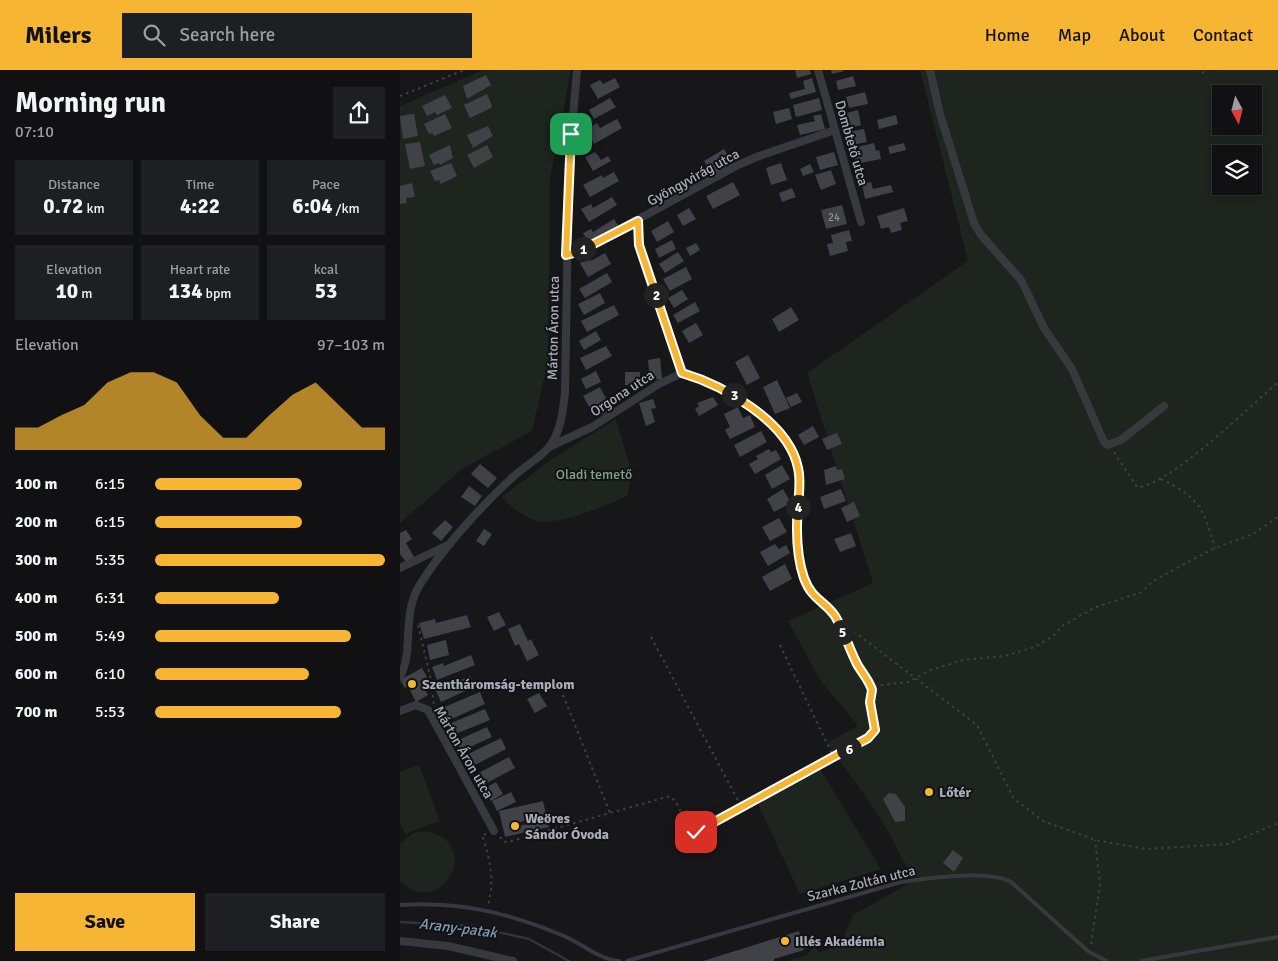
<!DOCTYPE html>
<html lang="en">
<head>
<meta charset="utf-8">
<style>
  body { margin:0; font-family:Signika,sans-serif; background:#1e1f22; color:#f1f3f6; height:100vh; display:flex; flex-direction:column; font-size:19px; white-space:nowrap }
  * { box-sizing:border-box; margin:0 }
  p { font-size:16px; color:#9c9da0 }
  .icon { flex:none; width:28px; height:28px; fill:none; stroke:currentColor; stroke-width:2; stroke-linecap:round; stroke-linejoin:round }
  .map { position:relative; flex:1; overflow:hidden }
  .panel { display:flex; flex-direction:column; background:#111114; width:400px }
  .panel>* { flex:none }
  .needle { width:32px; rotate:173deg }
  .tools { position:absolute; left:812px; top:15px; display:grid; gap:10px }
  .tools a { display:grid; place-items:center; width:50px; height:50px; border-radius:0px; background:#111114; box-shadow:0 2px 8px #0003,0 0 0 1px #303134; font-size:25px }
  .pin { position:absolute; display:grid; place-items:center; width:42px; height:42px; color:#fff; margin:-21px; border-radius:10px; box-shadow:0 2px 8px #0006 }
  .km { position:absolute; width:25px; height:25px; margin:-12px; border-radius:50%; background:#222; color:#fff; font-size:14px; line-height:25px; text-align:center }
  .round { display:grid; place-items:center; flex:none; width:52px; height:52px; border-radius:0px; background:#1e1f22 }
  .overview { display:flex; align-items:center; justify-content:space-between; height:85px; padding:0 15px }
  h1 { font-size:28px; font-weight:700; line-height:38px }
  .metrics { display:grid; grid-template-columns:repeat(3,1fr); gap:8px; height:85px; padding:5px 15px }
  .metrics div { display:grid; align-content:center; border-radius:0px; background:#1e1f22; text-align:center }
  .metrics b { font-size:21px; font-weight:700 }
  .metrics small { font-size:14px; font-weight:400 }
  .metrics p { font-size:14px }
  .chart { height:140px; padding:10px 15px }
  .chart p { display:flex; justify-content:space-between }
  .chart svg { width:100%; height:90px; margin-top:5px; fill:#f6b633; opacity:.7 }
  .primary-button { display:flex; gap:10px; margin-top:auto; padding:10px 15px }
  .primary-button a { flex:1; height:58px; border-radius:0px; background:#f6b633; color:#111; font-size:20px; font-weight:700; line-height:58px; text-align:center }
  .primary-button a+a { background:#1e1f22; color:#f1f3f6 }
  ul { padding:0 15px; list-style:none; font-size:16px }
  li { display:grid; grid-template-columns:80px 60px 1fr; align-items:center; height:38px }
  li i { height:12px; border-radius:6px; background:#f6b633 }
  header { display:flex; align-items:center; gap:30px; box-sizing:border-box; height:70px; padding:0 25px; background:#f6b633; color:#111 }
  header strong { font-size:24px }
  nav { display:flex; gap:28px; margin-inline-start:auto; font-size:18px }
  .search { width:350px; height:45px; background:#1e1f22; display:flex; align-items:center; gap:12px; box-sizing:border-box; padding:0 18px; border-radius:0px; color:#9c9da0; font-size:19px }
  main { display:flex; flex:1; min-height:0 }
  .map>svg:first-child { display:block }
  .green { fill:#1d251e; fill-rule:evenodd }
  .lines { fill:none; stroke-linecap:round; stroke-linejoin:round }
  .stream { stroke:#2d363e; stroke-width:2.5 }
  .building { fill:#414247; fill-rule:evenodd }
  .path { stroke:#3e4046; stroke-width:2; stroke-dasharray:2.5 4; stroke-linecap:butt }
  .lane { stroke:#38393f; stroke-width:4 }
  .street { stroke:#38393f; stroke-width:8 }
  .route-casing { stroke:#fff; stroke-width:10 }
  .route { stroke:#f6b633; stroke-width:6 }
  .poi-dot { fill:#f6b633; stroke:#121215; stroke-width:2 }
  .labels { text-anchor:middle; stroke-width:4; stroke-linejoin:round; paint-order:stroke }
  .number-label { font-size:11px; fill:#8f939d }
  .street-label { font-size:14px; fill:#a9aeba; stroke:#121215 }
  .park-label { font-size:14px; fill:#80a583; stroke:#121215 }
  .poi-label { font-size:14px; font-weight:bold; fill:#a9aeba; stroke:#121215; text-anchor:start }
  .water-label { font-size:15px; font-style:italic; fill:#809cb5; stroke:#121215 }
</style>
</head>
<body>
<header>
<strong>Milers</strong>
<div class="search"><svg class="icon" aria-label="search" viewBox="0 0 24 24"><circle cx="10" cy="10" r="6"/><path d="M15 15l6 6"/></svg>Search here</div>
<nav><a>Home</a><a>Map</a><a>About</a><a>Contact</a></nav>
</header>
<main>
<section class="panel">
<div class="overview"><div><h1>Morning run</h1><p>07:10</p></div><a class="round"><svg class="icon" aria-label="share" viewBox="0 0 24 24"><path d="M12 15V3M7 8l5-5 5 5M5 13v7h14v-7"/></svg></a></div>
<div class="metrics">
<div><p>Distance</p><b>0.72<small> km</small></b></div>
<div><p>Time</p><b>4:22</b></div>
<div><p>Pace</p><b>6:04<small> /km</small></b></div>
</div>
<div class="metrics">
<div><p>Elevation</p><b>10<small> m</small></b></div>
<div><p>Heart rate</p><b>134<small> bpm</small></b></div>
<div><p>kcal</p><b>53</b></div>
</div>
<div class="chart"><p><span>Elevation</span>97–103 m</p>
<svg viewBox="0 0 160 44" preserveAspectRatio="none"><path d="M0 44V33L10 33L20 27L30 22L40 11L50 6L60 6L70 11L80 27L90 38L100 38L110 27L120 17L130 11L140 22L150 33L160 33V44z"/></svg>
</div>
<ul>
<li><b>100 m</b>6:15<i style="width:64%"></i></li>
<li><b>200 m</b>6:15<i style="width:64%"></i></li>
<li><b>300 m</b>5:35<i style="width:100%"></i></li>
<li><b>400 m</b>6:31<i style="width:54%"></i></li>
<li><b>500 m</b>5:49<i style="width:85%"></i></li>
<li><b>600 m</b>6:10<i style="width:67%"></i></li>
<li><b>700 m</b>5:53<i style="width:81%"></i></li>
</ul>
<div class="primary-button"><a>Save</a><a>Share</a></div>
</section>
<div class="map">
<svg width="878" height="891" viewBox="0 0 878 891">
  <rect width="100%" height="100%" fill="#17171a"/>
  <!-- green -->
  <path class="green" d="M83,0H171L150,109L148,291L132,361L62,399L0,453V36Z
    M520,0H878V891H387L407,885L414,877L419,882L440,876L453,845L517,809C502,796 498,777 487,760C469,730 448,702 427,673L458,656L420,610L388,551L473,513L407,303L568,191ZM821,24H854V56H821ZM821,84H854V116H821Z
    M216,349L232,404L227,426C209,435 157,456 137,451C124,447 110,437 102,427L155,387Z
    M19,695L40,751L5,764L0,752V702Z
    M420,699L481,799L400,824L358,734Z
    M24,761C86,770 41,853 0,811V774L13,763Z"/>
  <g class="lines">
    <!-- stream -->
    <path class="stream" d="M0,852L71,856L129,869L169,891"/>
  </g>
  <!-- building -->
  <path class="building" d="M395,0H410L411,4L397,8Z
    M431,0H444V1L432,4Z
    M86,5L91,15L67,29L63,16Z
    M453,6L456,16L438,20L436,11Z
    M215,8L220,17L198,29L190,15L200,10L203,14Z
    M412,8L416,22L391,29L389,23L405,19L403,11Z
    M465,22L468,34L449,38L446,27Z
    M87,24L92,36L91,38L70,48L64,35Z
    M45,25L52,38L37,45L35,42L27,46L22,36Z
    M210,28L216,37L194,49L189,40Z
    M419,28L422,40L396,47L393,35Z
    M389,38L392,49L376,54L373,42Z
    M458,40L461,55L447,59L443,44Z
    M14,44L18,66L3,69L0,46Z
    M45,44L52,58L34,66L32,63L29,64L24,54Z
    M421,44L425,59L400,65L397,55L415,51L413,46Z
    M496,45L498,54L479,59L477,50Z
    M217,49L222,58L194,74L186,60L197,53L200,58Z
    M88,56L93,66L73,78L67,65Z
    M464,59L467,72L452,75L449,62Z
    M20,72L25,96L10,99L5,74Z
    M474,73L476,81L479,80L481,89L456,94L453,78Z
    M504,73L506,80L490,84L488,77Z
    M50,75L53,88L40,95L39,93L34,95L29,85Z
    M87,75L93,87L74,98L67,85Z
    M324,79L333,93L316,103L314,100L311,102L304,91Z
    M195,82L201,90L208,86L211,91L193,101L185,87Z
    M434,82L438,95L420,100L416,87Z
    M51,93L57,106L41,114L39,110L35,111L30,101Z
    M381,93L387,110L371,115L366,98Z
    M410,94L414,102L403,106L400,99Z
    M431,100L436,114L421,120L415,105Z
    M214,102L219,111L190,127L183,115L202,105L203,108Z
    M333,112L340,125L313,139L306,126Z
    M471,112L473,119L491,115L493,122L465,129L462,114Z
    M12,113L15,127L6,128L7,133L0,134V116Z
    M392,118L396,127L382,132L379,123Z
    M212,127L217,135L189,152L181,139L191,134L193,138Z
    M442,135L447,154L426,159L421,140Z
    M289,138L296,149L283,156L277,145Z
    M504,138L508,151L500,153L502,160L491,163L489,157L481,159L477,146Z
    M214,149L219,157L189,174L183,163L191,159L193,162Z
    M268,151L274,162L257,172L251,161Z
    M449,160L452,171L446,172L448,181L430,186L427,174L433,173L431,165Z
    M272,170L276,179L259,188L255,179Z
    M296,173L300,180L290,186L286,178Z
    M278,182L284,191L265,203L259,194Z
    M205,183L211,194L188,207L180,193L189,188L191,191Z
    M286,197L292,209L270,221L263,209Z
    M207,203L212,212L185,228L179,219Z
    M282,220L288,229L274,238L268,228Z
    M200,223L205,233L184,245L178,234Z
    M295,232L300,241L278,253L273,245Z
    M214,235L219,245L187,262L181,251Z
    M391,237L399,250L379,262L372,249Z
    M296,253L303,265L289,273L282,261Z
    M196,261L201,270L184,280L179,271Z
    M206,276L212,286L186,300L180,288Z
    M348,285L360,308L347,315L335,292Z
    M260,288L262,309L250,310L248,290Z
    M196,301L201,312L186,319L181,309Z
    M225,302H240V315H225Z
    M377,310L390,338L375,344L363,317Z
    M200,317L212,340L202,345L196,335L190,338L183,326Z
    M397,323L402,332L391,337L386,328Z
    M313,327L318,335L299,346L295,339L299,336L297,333Z
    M253,329L256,338L251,339L255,352L246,356L239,333Z
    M338,337L343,348L350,345L355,357L330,369L325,360L330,357L324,344Z
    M413,356L419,367L404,375L398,365Z
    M361,361L367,372L340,387L334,375Z
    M437,363L442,374L427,380L422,369Z
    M369,379L371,382L376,380L381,389L355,404L349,394L358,389L356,386Z
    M80,394L97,408L88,418L71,404Z
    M382,395L390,409L372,419L365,405Z
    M436,396L437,400L442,399L445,409L426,415L424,400Z
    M69,416L82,426L75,436L61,427Z
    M383,419L391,433L374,442L367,429Z
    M441,419L446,431L424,439L420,427Z
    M454,432L460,446L447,452L441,438Z
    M379,448L387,462L370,471L362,457Z
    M45,450L53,457L41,471L32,463Z
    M84,459L92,464L84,476L76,471Z
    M6,460L12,469L6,473L14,487L6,492L0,484V463Z
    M451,463L456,476L440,482L434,469Z
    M375,474L379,479L386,475L390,483L368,496L360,482Z
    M385,494L392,509L370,521L362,507Z
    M99,542L106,555L94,561L87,547Z
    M67,545L71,557L24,569L19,553L35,549L36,553Z
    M120,554L128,571L131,569L139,585L127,591L119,574L115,576L108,559Z
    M46,570L49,585L30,590L27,575Z
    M71,585L75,595L37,610L32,597L43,593L44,596Z
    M22,598L27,607L20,611L28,625L16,632L8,616L5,618L0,610Z
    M70,606L74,617L41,632L36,621Z
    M80,622L85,634L47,651L42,638Z
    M139,623L147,636L135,643L127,629Z
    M85,639L90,650L53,665L49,654Z
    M87,657L92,667L61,681L56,671Z
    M101,668L106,679L69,698L64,686Z
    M109,687L115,698L81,716L75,705Z
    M96,712L103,724L91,731L84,719Z
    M111,722L116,732L97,741L92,731Z
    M489,723L496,724L505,737V751L495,752L483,729Z
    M143,731L149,757L105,767L99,741ZM132,749L133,753L118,756L117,753Z
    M553,780L563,788L554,802L543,793Z
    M399,861L404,880L374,889V891H303Z"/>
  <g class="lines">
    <!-- path -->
    <path class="path" d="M802,3L806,0
      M0,26L64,0
      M714,382L737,417C766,418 853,334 878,312
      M761,409C800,428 803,438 815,478
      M408,516L414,527L452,560L577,655L614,729L643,751L695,770L746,779L828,774L878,753
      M435,547L472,620
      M18,555L31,610L34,635
      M251,567L342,738
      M380,575L434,688
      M163,625L210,743
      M86,764L82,765C90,788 95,811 88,835
      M100,767L104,772L111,771L270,726C282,735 282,757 297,762L468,668L475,660L470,632L472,620L482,615L508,612L531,600L563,590L605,586L635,577L653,566L662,556L696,537L742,522L753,511L788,492L815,478L853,464L878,447
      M691,874L700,814L695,770"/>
    <!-- lane -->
    <path class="lane" d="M0,835C60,831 109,843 164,866C183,874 198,889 219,891
      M227,891L501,812C530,808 585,800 610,811L689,882L707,891
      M741,891L878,867"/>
    <!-- street -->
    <path class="street" d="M418,0L461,152
      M530,0L540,44L574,153L581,165L621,210L644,258L672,299L704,372L708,375L721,370L764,336
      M238,151L239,175L282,303
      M166,185L178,182L338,95L359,86L435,60
      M149,377L192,357L259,314L282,303C322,315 391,353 399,399C401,413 398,428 398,441C397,465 398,487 404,510
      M0,498L50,474
      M0,607C14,581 2,547 18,518C39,482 83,434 114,406C125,396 140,388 149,377C161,362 163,340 165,323L169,94L177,0
      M0,641L16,635L28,640L94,761
      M0,871L48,876L113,891"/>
  </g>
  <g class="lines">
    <defs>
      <path id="route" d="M171,64L166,185L178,182L238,151L239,175L282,303C323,315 389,352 398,398C401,410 399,424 398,436C396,460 396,485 404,508C412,530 425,531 435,546C444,561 449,578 457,594C462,603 469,610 472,620L470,632L475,660L468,668L296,762"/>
    </defs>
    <!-- route casing -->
    <use href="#route" class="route-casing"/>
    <!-- route -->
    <use href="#route" class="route"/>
  </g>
  <!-- markers -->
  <g class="poi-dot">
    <circle cx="12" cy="614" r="5"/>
    <circle cx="529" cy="722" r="5"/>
    <circle cx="115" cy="756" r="5"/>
    <circle cx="385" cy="871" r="5"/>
  </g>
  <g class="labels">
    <!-- number labels -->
    <g class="number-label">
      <text x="434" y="151">24</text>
    </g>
    <!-- street labels -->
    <g class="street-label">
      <text transform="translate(452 73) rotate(74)" y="5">Dombtető utca</text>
      <text transform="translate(293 107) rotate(-29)" y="5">Gyöngyvirág utca</text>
      <text transform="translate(153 258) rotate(-89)" y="5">Márton Áron utca</text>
      <text transform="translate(222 323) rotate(-33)" y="5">Orgona utca</text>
      <text transform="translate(64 682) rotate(60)" y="5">Márton Áron utca</text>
      <text transform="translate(461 813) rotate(-14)" y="5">Szarka Zoltán utca</text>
    </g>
    <!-- park labels -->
    <g class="park-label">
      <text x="194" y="409">Oladi temető</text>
    </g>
    <!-- poi labels -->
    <g class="poi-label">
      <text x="22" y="619">Szentháromság-templom</text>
      <text x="539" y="727">Lőtér</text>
      <text x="125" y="753">Weöres<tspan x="125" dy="16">Sándor Óvoda</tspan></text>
      <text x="395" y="876">Illés Akadémia</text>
    </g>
    <!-- water labels -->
    <g class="water-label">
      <text transform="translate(58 858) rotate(7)" y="5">Arany-patak</text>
    </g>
  </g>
</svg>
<div class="tools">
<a><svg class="needle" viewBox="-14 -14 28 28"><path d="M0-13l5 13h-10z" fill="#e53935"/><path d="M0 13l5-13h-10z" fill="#9c9da0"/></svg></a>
<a><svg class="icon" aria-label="layers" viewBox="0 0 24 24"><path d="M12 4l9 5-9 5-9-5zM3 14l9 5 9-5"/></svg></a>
</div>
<div class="pin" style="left:171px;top:64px;background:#1e9e55"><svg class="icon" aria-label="arrive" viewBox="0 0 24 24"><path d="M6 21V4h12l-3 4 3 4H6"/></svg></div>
<div class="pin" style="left:296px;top:762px;background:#d93025"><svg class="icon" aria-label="check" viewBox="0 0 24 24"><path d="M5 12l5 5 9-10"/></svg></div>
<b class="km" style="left:183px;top:179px">1</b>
<b class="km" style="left:256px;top:225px">2</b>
<b class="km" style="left:334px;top:325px">3</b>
<b class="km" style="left:398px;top:437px">4</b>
<b class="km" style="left:442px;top:562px">5</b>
<b class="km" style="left:449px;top:679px">6</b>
</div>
</main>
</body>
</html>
